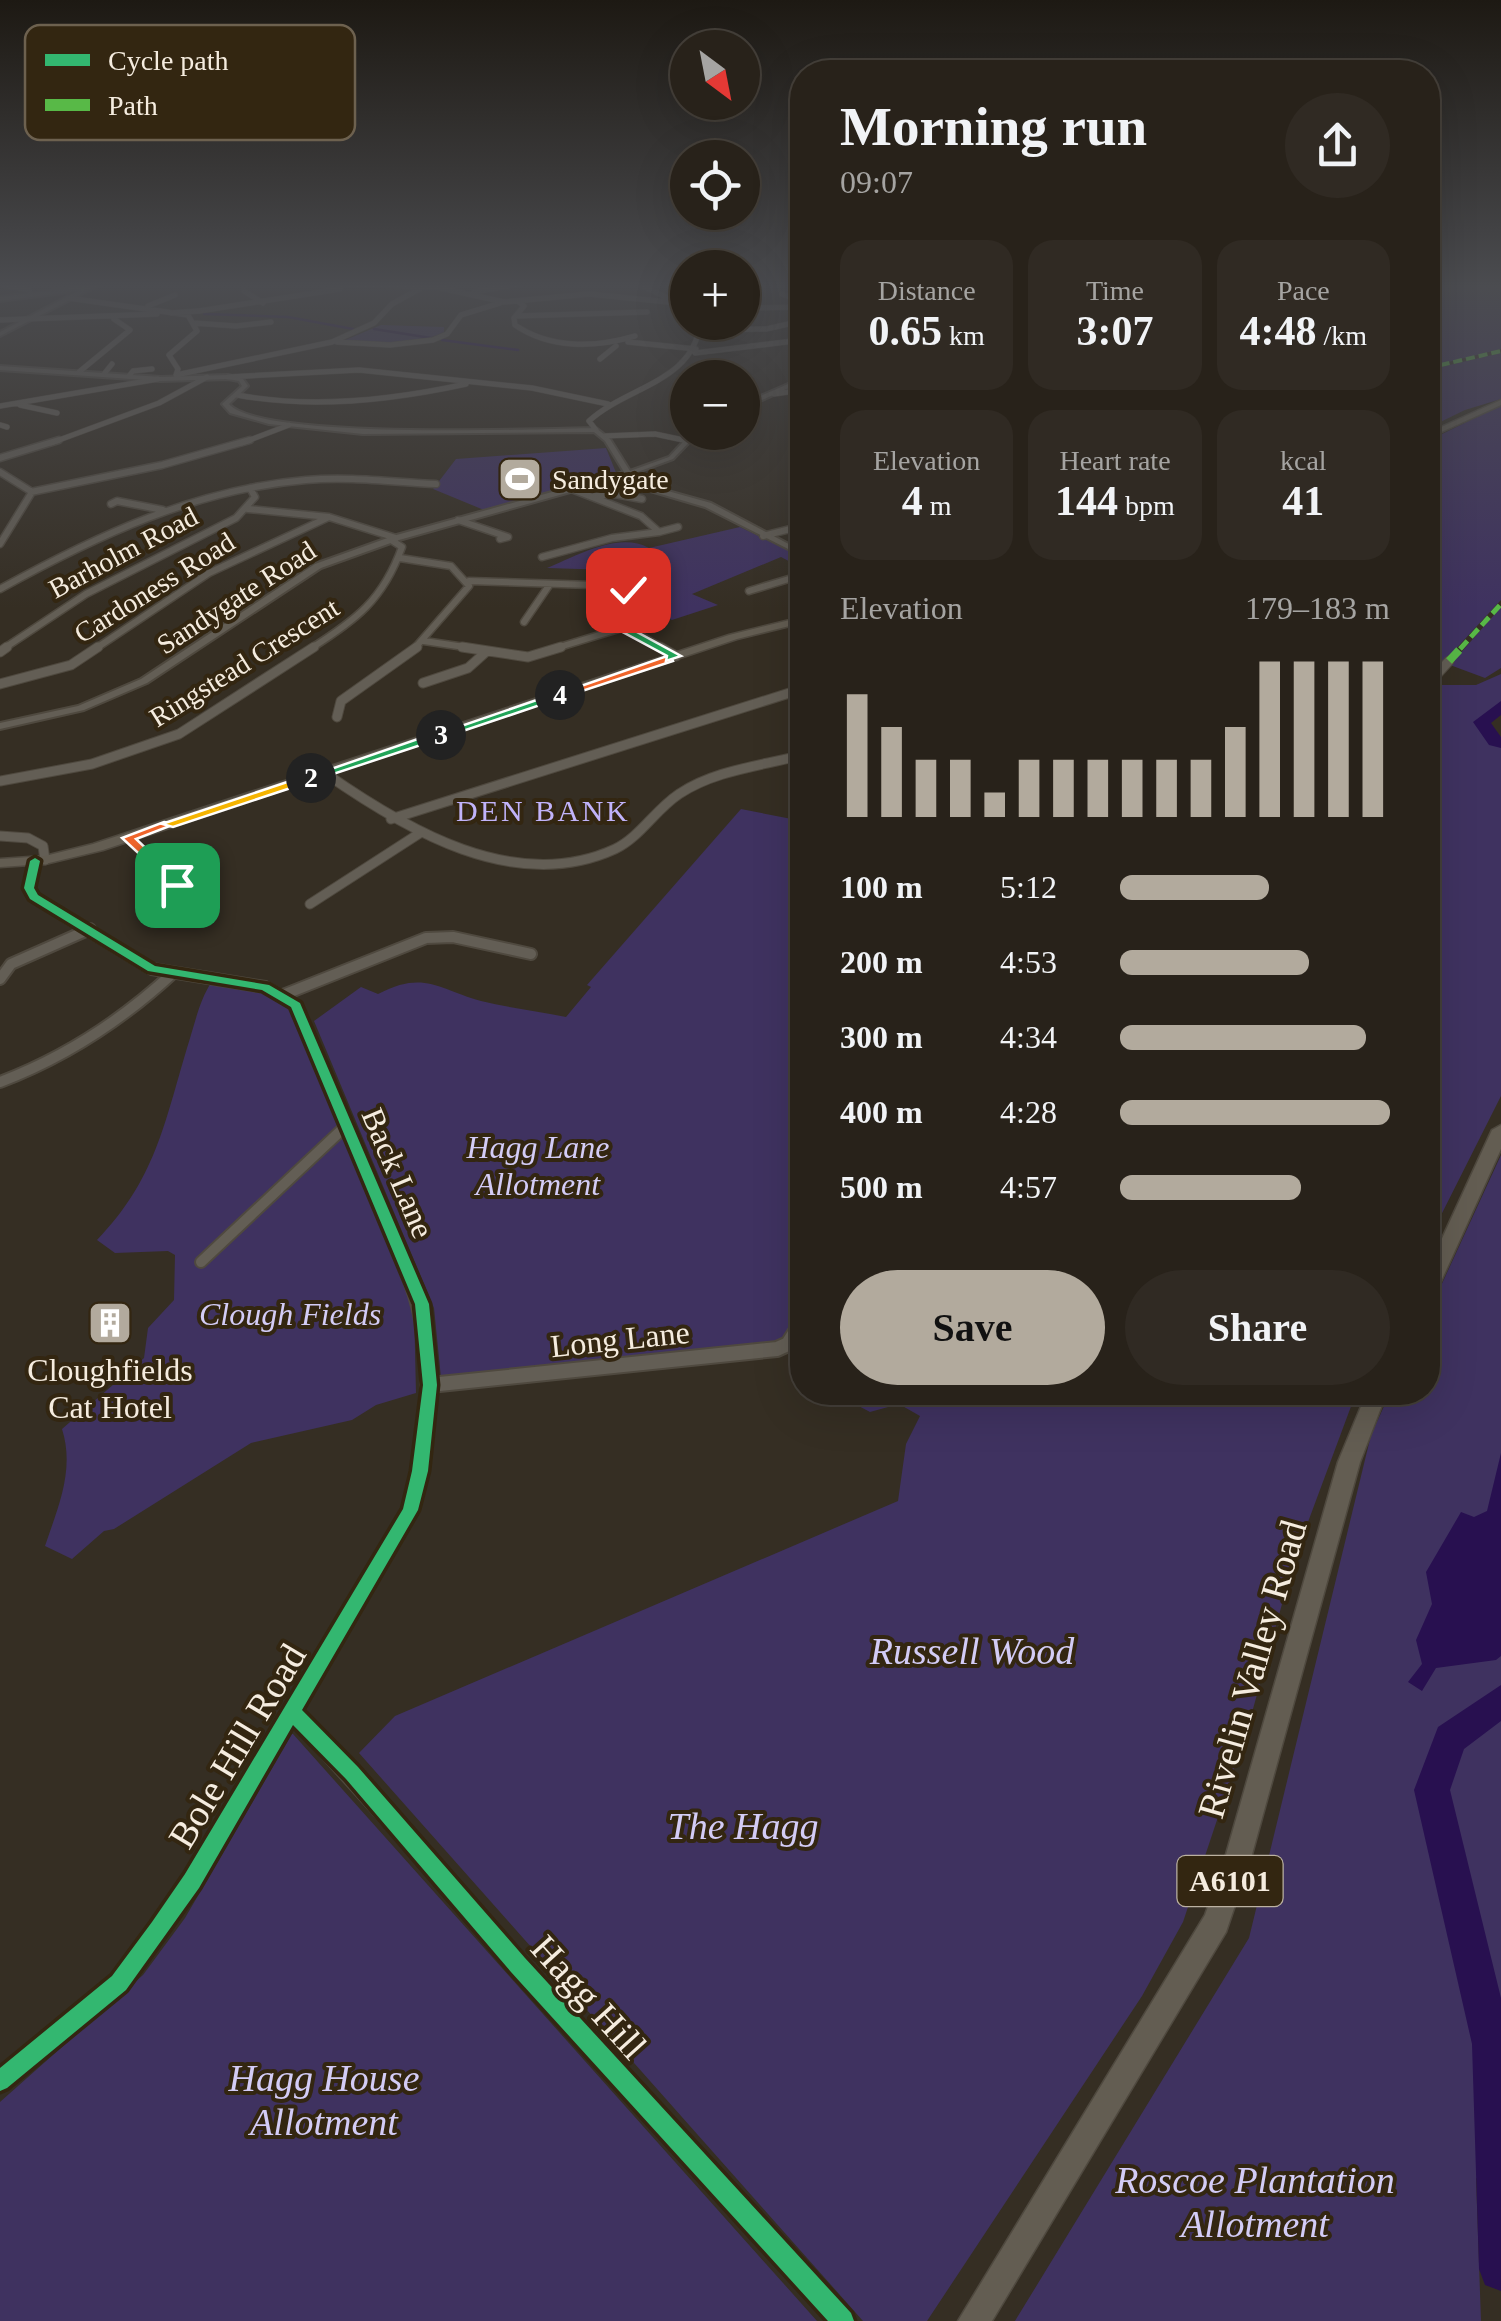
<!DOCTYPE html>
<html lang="en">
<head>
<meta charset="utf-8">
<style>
  body { margin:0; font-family:"Times New Roman",serif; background:#302a23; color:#f1f3f6; height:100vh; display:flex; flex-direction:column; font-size:38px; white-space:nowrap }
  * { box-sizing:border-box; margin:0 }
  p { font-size:32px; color:#a5a4a2 }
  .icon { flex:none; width:55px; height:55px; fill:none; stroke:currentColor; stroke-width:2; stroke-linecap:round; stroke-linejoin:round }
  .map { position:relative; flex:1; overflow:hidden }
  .sheet { position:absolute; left:790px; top:60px; width:650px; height:1345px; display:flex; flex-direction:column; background:#28221a; border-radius:40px; box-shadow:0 10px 40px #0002,0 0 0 2px #443f39 }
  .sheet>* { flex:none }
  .needle { width:65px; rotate:148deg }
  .controls { position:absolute; left:670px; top:30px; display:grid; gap:20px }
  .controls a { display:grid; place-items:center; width:90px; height:90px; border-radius:50%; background:#28221a; box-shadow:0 10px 40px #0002,0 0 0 2px #443f39; font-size:50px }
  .pin { position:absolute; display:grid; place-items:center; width:85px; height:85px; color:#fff; margin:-42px; border-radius:20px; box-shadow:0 5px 15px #0006 }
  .km { position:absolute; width:50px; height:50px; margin:-25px; border-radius:50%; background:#222; color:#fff; font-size:28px; line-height:50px; text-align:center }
  .round { display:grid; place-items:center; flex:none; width:105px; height:105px; border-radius:52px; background:#302a23 }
  .headline { display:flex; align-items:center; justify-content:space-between; height:170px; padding:0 50px }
  h1 { font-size:55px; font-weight:800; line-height:75px }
  .figures { display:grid; grid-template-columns:repeat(3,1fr); gap:15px; height:170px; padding:10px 50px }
  .figures div { display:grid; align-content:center; border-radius:25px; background:#302a23; text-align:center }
  .figures b { font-size:42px; font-weight:800 }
  .figures small { font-size:28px; font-weight:400 }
  .figures p { font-size:28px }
  .chart { height:280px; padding:20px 50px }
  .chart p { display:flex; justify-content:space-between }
  .chart svg { width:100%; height:180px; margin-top:10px; stroke:#b2aa9d; stroke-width:6 }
  .button { display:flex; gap:20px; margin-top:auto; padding:20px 50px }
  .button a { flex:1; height:115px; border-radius:60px; background:#b2aa9d; color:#111; font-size:40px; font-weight:800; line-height:115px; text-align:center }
  .button a+a { background:#302a23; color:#f1f3f6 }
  ul { padding:0 50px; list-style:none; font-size:32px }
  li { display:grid; grid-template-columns:160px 120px 1fr; align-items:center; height:75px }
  li i { height:25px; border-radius:12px; background:#b2aa9d }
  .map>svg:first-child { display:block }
  .green { fill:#3f3260 }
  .water { fill:#281050 }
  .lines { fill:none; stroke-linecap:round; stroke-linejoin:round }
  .stream { stroke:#281050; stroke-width:2.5 }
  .river { fill:#281050; fill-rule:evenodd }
  .minor-far5-casing { stroke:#4f493f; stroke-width:6 }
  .minor-far4-casing { stroke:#4f493f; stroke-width:9 }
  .minor-far3-casing { stroke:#4f493f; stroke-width:11 }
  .minor-far2-casing { stroke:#4f493f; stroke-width:14 }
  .minor-far1-casing { stroke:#4f493f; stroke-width:18 }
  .minor-casing { stroke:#4f493f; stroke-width:21 }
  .tertiary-casing { stroke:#4f493f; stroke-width:4 }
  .primary-casing { stroke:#4f493f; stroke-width:3 }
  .minor-far5 { stroke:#635e55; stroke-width:5 }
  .minor-far4 { stroke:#635e55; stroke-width:6 }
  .minor-far3 { stroke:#635e55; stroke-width:9 }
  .minor-far2 { stroke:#635e55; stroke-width:10 }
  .minor-far1 { stroke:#635e55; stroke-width:14 }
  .minor { stroke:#635e55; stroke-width:18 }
  .tertiary { fill:#635e55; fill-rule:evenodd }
  .primary { fill:#635d52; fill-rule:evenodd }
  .minor-bridge-casing { stroke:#4f493f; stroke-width:6; stroke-linecap:butt }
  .minor-bridge { stroke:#635e55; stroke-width:5 }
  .quiet-far2 { stroke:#58b947; stroke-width:4; stroke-dasharray:9 4; stroke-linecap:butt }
  .quiet-far1 { stroke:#58b947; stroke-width:5; stroke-dasharray:11 5; stroke-linecap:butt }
  .quiet { stroke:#58b947; stroke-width:8; stroke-dasharray:15 8; stroke-linecap:butt }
  .cycleway-casing { stroke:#332611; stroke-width:7 }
  .cycleway { fill:#33b770; fill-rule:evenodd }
  .split-1 { fill:#f0652b; stroke:#fff; stroke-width:2.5 }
  .split-2 { fill:#f5b400; stroke:#fff; stroke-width:2.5 }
  .split-3 { fill:#22a559; stroke:#fff; stroke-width:2.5 }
  .split-4 { fill:#22a559; stroke:#fff; stroke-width:2.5 }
  .split-5 { fill:#f0652b; stroke:#fff; stroke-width:2.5 }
  .split-6 { fill:#22a559; stroke:#fff; stroke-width:2.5 }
  .split-7 { fill:#f5b400; stroke:#fff; stroke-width:2.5 }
  .labels { text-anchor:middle; stroke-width:8; stroke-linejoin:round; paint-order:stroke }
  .far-poi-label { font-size:28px; fill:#f5ecdf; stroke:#332611; text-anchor:start }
  .far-street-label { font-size:28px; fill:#f5ecdf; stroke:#332611 }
  .far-neighbourhood-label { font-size:30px; letter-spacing:2.5px; fill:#c1b3fa; stroke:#332611 }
  .shield { fill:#332611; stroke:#bbb1a1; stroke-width:2.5 }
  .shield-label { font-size:30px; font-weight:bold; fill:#f5ecdf }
  .park-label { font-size:32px; font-style:italic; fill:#d3ccf6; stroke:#332611 }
  .street-label { font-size:32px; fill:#f5ecdf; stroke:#332611 }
  .poi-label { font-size:32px; fill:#f5ecdf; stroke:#332611 }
  .near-park-label { font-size:38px; font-style:italic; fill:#d3ccf6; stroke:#332611 }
  .near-street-label { font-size:38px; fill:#f5ecdf; stroke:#332611 }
  .key { fill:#332611; stroke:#6d614f; stroke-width:2.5 }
  .key-label { font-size:28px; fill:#f5ecdf }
</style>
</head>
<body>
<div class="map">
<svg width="1501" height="2321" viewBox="0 0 1501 2321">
  <rect width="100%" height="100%" fill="#352e23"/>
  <!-- green -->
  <path class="green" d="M1428,283H1501V349L1428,367Z
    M381,325L444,327V332C413,347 376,342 343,341Z
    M1501,353V399L1465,410L1428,428V370Z
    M1501,405V600L1428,679V441Z
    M606,448L617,475L484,510L433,489L456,459Z
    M740,527L802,557V568L781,557L692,594L718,605L672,620L664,616L668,607L656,606L662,589L658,577L644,571L547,568C577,556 618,531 649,548Z
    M1501,607V668L1485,678L1450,665Z
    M1501,674V713L1490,720L1492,730L1501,737V1096L1428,1241V689L1431,685H1476Z
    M741,809L802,821L801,1315L786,1338L777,1343L441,1378L434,1308L314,1021L361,987L378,994C424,970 438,989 481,1001C509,1008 538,1011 566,1017L591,987L587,985Z
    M211,983C242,987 279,988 296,1018L414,1306L416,1393L376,1405L352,1420L251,1443L114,1529L104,1531L72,1559L45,1546C58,1507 75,1470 62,1429L144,1358L148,1328L174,1300L175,1255L168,1251L115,1253L97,1240C155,1180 164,1125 187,1048C194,1027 199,1001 211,983Z
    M1501,1155V1687L1442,1733L1425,1773L1478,2028L1487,2183L1476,2178L1481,2321H1015L1249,1938L1371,1435L1390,1393L1428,1392V1314Z
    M834,1393H1356L1295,1557L1248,1727L1183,1922L1142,1996L927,2321H863L359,1753L395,1716L898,1501L906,1444L920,1416L899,1404L870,1412Z
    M1501,1710V2007L1441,1790L1458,1743Z
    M292,1734H293L817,2321H0V2102L143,1975L185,1918Z"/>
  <!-- water -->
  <path class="water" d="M1501,1453V1656L1496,1660L1436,1668L1422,1691L1408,1682L1422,1664L1416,1640L1432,1604L1426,1572L1461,1512L1474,1517L1487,1511Z"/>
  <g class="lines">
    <!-- stream -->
    <path class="stream" d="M204,314L288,317L353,329
      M374,329L431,338
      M442,340L518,350"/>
    <!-- river -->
    <path class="river" d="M1501,701V715L1491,723L1501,737V748L1489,745L1473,722Z
      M1501,1685V1721L1464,1749L1450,1790L1501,1998V2291L1485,2285L1479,2269L1472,2044L1414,1790L1438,1727Z"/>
    <defs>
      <path id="minor-far5" d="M311,283L436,287L504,302L589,294L688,304
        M636,283L668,298
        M3,285L29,290L31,294
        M244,291L263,303
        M474,292L525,283
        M782,294L802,302
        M68,298L188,315L197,331L169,355L178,369L176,375
        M519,302L524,306L514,318L515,325C550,349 595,348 635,336
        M148,306L175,295
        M742,308L802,307
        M199,311L340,289
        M516,316L647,312
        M0,320L157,314
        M193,323L236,326L271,322
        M701,330L766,329L802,321
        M337,342L390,345L433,340L447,334L461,315L500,303
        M628,342L696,349
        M695,353L802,340
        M600,359L616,346
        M79,372L130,330L114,319
        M104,374L112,364
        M176,375L332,342L374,323L392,304L421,288
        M129,376L133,371L152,369
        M228,377L359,370L532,388L608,404
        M774,394L802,390
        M237,395C311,409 393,400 466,384
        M20,405L57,413
        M0,406L158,379
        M0,425L7,427
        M596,430L589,421C627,386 695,382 700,322
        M604,436L655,434L688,441
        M51,443L159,403L207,377
        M242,443L289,425"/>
      <path id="minor-far4" d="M0,458L59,440
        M0,472L32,492L0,544
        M31,492L162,465L250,440
        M595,496L615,494L642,499
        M111,504L117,501L163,510
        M248,509L329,517L396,538
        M458,520L508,537L500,539
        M659,532L678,527
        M763,536L802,526
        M542,557L612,538L659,532L641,516L569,488
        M400,558L451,566L469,586L414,649
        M469,581L622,586L628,590L616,610V622L664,649
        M0,589C96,536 196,489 306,480C349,476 393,482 436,484
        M749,591L802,575
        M524,622L550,584
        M424,641L478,649
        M3,649L86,594L236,518L255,497L250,488
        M95,649L209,573L329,517
        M310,649C356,620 383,600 402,547L391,540
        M553,649L622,628"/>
      <path id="minor-far3" d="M462,647L528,657L561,647
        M660,647L676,656
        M0,652L7,647
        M423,683L468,668L487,651
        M0,684L71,665L98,647
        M1428,684L1449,661
        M337,717L341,701L417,647
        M325,773C405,829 515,895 615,849C640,837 655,810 679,794C715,770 761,766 802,755
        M0,781L92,764L179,734L314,647
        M391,819L802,689
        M0,836L28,838L43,846L45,860
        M128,837L177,885L174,898
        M35,861L29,888L34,897L69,918
        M310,904L420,833"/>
      <path id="minor-far2" d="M65,916L152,969L265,987L296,1005L407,1269
        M0,979L11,964L90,929
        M283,995L426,938L453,937L531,954
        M0,1082C66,1057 121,1021 173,973
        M201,1262L348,1124"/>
      <path id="minor-far1" d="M430,1385L777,1349L788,1344L802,1322
        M293,1713L306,1726
        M283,1726L410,1510C431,1430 439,1345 406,1267"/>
      <path id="minor" d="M304,1724L843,2321
        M0,2081L119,1983L192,1881L284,1724"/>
      <path id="tertiary" d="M96,283H103L0,336V332L78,291L0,301V297L79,287L82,289Z
        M0,366L161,377L228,375L243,379L248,386L229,404C260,440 537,429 596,428L610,439L630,471L669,457L692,432H699L673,459L621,478L711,503L802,551V556L705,507L613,480L399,540L321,568L147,683L84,710L0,729V723L78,706L141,679L315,564L393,536L624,472L605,441L594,432L363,434L269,424L230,413L222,404L242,386L239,381L228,379L161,381L0,370Z
        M802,378V382L742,409V404Z"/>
      <path id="primary" d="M1501,400V405L1428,438V433Z
        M802,617V623L737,639L103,850L45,864L0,867V859L45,856L93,844L729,635Z
        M1501,1125V1149L1438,1288L1435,1293L1428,1295V1269L1492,1130Z
        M1367,1392H1387L1360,1462L1251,1858L1226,1932L992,2321H958L1205,1915L1225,1858L1338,1462Z"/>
    </defs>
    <!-- minor-far5 casing -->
    <use href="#minor-far5" class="minor-far5-casing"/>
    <!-- minor-far4 casing -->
    <use href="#minor-far4" class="minor-far4-casing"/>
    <!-- minor-far3 casing -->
    <use href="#minor-far3" class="minor-far3-casing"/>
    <!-- minor-far2 casing -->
    <use href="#minor-far2" class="minor-far2-casing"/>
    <!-- minor-far1 casing -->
    <use href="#minor-far1" class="minor-far1-casing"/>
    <!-- minor casing -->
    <use href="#minor" class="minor-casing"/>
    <!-- tertiary casing -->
    <use href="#tertiary" class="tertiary-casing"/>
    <!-- primary casing -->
    <use href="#primary" class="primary-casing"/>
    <!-- minor-far5 -->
    <use href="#minor-far5" class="minor-far5"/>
    <!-- minor-far4 -->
    <use href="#minor-far4" class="minor-far4"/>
    <!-- minor-far3 -->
    <use href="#minor-far3" class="minor-far3"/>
    <!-- minor-far2 -->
    <use href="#minor-far2" class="minor-far2"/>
    <!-- minor-far1 -->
    <use href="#minor-far1" class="minor-far1"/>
    <!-- minor -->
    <use href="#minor" class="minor"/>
    <!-- tertiary -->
    <use href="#tertiary" class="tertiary"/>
    <!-- primary -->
    <use href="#primary" class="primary"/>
    <defs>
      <path id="minor-bridge" d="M171,313L199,311"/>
    </defs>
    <!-- minor-bridge casing -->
    <use href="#minor-bridge" class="minor-bridge-casing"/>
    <!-- minor-bridge -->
    <use href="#minor-bridge" class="minor-bridge"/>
    <!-- quiet-far2 -->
    <path class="quiet-far2" d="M70,283L84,289
      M742,313L751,322
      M1428,368L1501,351"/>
    <!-- quiet-far1 -->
    <path class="quiet-far1" d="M1460,649L1501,604"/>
    <!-- quiet -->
    <path class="quiet" d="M1449,661L1462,647"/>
    <defs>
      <path id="cycleway" d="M35,858L40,861L34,888L38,895L155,966L269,985L300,1003L429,1304L437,1385L428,1471L418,1510L302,1710L358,1767L525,1958L851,2313L854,2321H828L511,1972L346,1779L293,1725L199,1888L126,1990L7,2088L0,2091V2068L112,1976L152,1922L185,1874L403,1509L412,1471L423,1385L415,1304L291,1007L262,990L148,971L30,899L24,888L30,861Z"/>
    </defs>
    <!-- cycleway casing -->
    <use href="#cycleway" class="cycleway-casing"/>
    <!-- cycleway -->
    <use href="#cycleway" class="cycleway"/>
  </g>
  <!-- sky -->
  <linearGradient id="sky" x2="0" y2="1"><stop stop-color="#1d1913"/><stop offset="0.47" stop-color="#4b4c50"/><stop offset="1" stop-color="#4b4c50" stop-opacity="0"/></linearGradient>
  <rect width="1501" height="608" fill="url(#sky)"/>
  <!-- split-1 -->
  <path class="split-1" d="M164,822L175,824L136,839L181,882L183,885L177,889L122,838Z"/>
  <!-- split-2 -->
  <path class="split-2" d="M311,774L315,780L173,827L162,824Z"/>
  <!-- split-3 -->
  <path class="split-3" d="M441,731L445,737L315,780L305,778Z"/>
  <!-- split-4 -->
  <path class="split-4" d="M560,692L564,697L445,737L435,735Z"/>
  <!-- split-5 -->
  <path class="split-5" d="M670,655L673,661L564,697L555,695Z"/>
  <!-- split-6 -->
  <path class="split-6" d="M611,614H618L626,626L681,656L666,661L667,656L619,630Z"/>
  <!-- split-7 -->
  <path class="split-7" d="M628,588L632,590L619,616L611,618Z"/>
  <!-- icons -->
  <defs>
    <symbol id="stadium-square" viewBox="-11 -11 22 22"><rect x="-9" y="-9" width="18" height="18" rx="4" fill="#b2aa9d" stroke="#332611"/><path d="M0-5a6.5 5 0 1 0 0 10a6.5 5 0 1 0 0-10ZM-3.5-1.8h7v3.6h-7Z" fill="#fff"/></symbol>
    <symbol id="building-square" viewBox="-11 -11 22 22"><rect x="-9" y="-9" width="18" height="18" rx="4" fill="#b2aa9d" stroke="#332611"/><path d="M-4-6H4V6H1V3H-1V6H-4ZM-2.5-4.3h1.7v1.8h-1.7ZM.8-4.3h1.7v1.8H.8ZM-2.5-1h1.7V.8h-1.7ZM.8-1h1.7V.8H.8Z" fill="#fff"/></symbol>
  </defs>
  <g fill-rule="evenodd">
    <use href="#stadium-square" x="495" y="454" width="50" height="50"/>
    <use href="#building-square" x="85" y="1298" width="50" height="50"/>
  </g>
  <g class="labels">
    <!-- far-poi labels -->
    <g class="far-poi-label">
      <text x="552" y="489">Sandygate</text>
    </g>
    <!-- far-street labels -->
    <g class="far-street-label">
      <text transform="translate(123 552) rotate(-28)" y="10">Barholm Road</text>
      <text transform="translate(154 587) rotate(-32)" y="10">Cardoness Road</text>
      <text transform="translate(236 597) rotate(-33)" y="10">Sandygate Road</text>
      <text transform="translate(244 662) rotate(-32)" y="10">Ringstead Crescent</text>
    </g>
    <!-- far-neighbourhood labels -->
    <g class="far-neighbourhood-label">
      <text x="543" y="821">DEN BANK</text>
    </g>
    <!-- shield labels -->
    <rect class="shield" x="1177.5" y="1856" width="105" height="50" rx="8"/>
    <g class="shield-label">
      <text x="1230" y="1891">A6101</text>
    </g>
    <!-- park labels -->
    <g class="park-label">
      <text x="538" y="1158">Hagg Lane<tspan x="538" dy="37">Allotment</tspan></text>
      <text x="290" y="1325">Clough Fields</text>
    </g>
    <!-- street labels -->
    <g class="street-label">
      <text transform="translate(398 1173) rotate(67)" y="11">Back Lane</text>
      <text transform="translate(620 1339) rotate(-6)" y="11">Long Lane</text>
    </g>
    <!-- poi labels -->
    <g class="poi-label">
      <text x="110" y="1381">Cloughfields<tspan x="110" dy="37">Cat Hotel</tspan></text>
    </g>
    <!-- near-park labels -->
    <g class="near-park-label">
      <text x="972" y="1664">Russell Wood</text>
      <text x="743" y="1839">The Hagg</text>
      <text x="324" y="2091">Hagg House<tspan x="324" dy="44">Allotment</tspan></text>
      <text x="1255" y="2193">Roscoe Plantation<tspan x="1255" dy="44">Allotment</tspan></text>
    </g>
    <!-- near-street labels -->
    <g class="near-street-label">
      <text transform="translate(1252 1669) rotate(-74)" y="13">Rivelin Valley Road</text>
      <text transform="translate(237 1746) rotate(-59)" y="13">Bole Hill Road</text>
      <text transform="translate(589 1997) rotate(48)" y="13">Hagg Hill</text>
    </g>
  </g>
  <!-- legend -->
  <rect x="25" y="25" width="330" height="115" rx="15" class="key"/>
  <rect x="45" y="54" width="45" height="12" fill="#33b770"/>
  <rect x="45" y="99" width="45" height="12" fill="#58b947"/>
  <g class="key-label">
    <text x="108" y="70">Cycle path</text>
    <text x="108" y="115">Path</text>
  </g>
</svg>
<div class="controls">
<a><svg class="needle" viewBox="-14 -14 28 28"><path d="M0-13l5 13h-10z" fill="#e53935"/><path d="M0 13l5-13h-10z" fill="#a5a4a2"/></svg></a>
<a><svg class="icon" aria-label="locate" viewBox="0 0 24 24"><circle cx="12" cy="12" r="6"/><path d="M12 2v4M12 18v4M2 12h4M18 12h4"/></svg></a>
<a>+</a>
<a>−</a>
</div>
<div class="pin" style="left:177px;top:885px;background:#1e9e55"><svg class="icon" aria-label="arrive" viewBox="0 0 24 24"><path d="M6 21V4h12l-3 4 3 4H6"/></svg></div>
<div class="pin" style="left:628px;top:590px;background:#d93025"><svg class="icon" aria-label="check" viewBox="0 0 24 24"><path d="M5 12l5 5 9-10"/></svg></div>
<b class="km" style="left:311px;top:778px">2</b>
<b class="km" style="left:441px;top:735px">3</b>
<b class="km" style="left:560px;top:695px">4</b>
<section class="sheet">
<div class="headline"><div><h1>Morning run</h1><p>09:07</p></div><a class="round"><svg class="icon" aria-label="share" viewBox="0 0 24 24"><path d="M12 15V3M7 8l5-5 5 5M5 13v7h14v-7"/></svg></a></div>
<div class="figures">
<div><p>Distance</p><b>0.65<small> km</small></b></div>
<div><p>Time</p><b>3:07</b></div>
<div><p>Pace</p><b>4:48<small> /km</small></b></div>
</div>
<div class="figures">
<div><p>Elevation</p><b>4<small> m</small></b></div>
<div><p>Heart rate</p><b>144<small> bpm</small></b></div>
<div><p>kcal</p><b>41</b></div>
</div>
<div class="chart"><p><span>Elevation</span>179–183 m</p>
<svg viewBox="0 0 160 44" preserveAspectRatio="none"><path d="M5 44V14M15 44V22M25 44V30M35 44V30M45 44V38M55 44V30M65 44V30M75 44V30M85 44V30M95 44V30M105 44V30M115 44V22M125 44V6M135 44V6M145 44V6M155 44V6"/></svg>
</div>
<ul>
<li><b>100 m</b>5:12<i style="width:55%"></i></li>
<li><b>200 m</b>4:53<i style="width:70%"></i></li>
<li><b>300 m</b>4:34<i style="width:91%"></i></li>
<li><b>400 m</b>4:28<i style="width:100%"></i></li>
<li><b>500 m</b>4:57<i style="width:67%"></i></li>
</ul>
<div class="button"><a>Save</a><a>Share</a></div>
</section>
</div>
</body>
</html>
